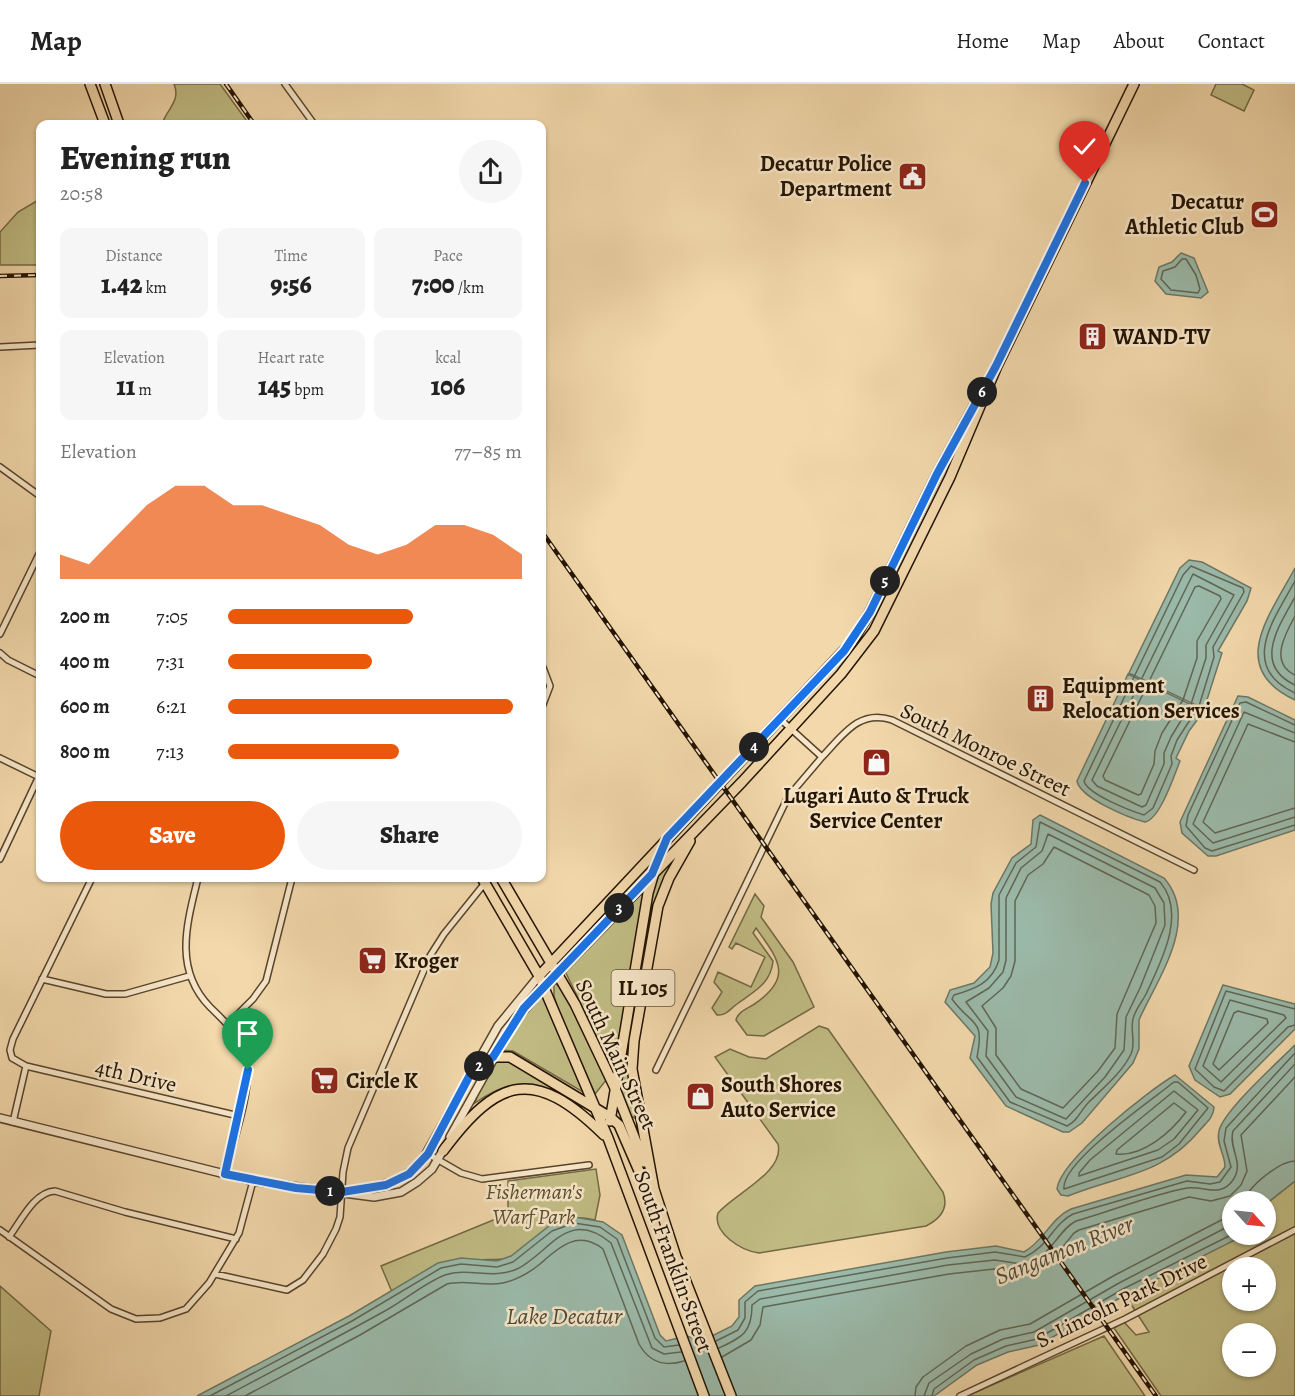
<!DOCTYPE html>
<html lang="en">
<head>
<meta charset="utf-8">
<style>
  body { margin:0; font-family:Alegreya,serif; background:#f6f6f6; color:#222; height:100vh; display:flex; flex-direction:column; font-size:22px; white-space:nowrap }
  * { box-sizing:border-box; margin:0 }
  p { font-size:20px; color:#767676 }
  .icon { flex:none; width:33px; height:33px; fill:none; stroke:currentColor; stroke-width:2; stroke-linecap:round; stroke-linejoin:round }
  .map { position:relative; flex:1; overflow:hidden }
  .drawer { position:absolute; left:36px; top:36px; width:510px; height:762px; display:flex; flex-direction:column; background:#fff; border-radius:12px; box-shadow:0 2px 4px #0004 }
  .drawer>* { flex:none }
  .needle { width:39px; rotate:117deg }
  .tools { position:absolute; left:1222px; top:1107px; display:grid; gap:12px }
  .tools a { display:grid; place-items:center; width:54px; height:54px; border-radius:50%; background:#fff; box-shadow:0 2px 4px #0004; font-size:30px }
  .pin { position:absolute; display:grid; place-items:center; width:51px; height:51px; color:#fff; margin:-62px -26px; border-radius:50% 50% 50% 0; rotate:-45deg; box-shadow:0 0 6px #0007 }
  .pin .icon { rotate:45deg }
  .km { position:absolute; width:30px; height:30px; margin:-15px; border-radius:50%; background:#222; color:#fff; font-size:16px; line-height:30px; text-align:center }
  .round { display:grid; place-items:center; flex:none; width:63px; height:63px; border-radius:32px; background:#f6f6f6 }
  .headline { display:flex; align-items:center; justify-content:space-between; height:102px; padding:0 24px }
  h1 { font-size:33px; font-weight:800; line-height:45px }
  .figures { display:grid; grid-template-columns:repeat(3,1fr); gap:9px; height:102px; padding:6px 24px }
  .figures div { display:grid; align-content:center; border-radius:12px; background:#f6f6f6; text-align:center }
  .figures b { font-size:26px; font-weight:800 }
  .figures small { font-size:16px; font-weight:400 }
  .figures p { font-size:16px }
  .chart { height:168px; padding:12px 24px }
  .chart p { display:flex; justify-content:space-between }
  .chart svg { width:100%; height:108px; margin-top:6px; fill:#ea580c; opacity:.7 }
  .button { display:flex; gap:12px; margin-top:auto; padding:12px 24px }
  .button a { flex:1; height:69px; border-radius:36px; background:#ea580c; color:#fff; font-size:24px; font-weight:800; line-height:69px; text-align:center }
  .button a+a { background:#f6f6f6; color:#222 }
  ul { padding:0 24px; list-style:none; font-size:20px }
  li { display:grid; grid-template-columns:96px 72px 1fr; align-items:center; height:45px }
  li i { height:15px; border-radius:8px; background:#ea580c }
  header { display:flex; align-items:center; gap:36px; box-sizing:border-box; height:84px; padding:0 30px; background:#fff; border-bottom:2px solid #e0e0e0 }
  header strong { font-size:28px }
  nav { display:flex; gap:33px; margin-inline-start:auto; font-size:21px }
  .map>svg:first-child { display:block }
  .green { fill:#c1bc84; stroke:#726844; stroke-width:1.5; fill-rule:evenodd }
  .water { fill:#9bbaaa; stroke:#6b7767; stroke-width:1.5 }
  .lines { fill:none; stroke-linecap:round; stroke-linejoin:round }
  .shore { stroke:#5f6656; stroke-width:1.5 }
  .minor-casing { stroke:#57442d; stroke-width:8 }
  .tertiary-casing { stroke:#57442d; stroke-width:10 }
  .primary-casing { stroke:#231303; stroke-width:12 }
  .minor { stroke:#f7e6c8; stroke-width:5 }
  .tertiary { stroke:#f7e6c8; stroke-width:7 }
  .primary { stroke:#f2d8ab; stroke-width:9 }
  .rail-casing { stroke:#231303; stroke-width:4.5 }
  .rail { stroke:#f7e6c8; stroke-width:2; stroke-dasharray:7; stroke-linecap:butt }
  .route-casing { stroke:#fff; stroke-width:12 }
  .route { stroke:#1a73e8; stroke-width:8 }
  .labels { text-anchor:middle; stroke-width:5; stroke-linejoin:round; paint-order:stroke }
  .shield { fill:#f7e6c8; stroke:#63523e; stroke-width:1.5 }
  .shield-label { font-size:21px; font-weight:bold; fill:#231303 }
  .poi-label { font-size:22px; font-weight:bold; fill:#231303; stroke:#f7e6c8; text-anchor:start }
  .street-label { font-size:22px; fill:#231303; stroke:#f7e6c8 }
  .park-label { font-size:22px; font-style:italic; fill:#5a4e30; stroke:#f7e6c8 }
  .water-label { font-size:24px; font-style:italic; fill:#4d4d3d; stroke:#f7e6c8 }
</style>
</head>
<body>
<header>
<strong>Map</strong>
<nav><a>Home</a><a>Map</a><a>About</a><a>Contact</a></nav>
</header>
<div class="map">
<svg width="1295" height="1312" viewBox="0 0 1295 1312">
  <rect width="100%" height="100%" fill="#f2d8ab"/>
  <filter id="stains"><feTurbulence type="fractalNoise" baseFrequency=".00333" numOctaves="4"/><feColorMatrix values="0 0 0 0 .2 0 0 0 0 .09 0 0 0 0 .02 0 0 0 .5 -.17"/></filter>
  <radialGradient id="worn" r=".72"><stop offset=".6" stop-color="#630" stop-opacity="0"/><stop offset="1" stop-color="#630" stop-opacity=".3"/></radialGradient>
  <!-- green -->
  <path class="green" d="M174,0H220L249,40H162C167,25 181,17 174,0Z
    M1216,0H1242L1254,6L1244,27L1211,11Z
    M40,115V181H0V148L18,128Z
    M683,761L668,789L630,997L636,1035L631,1032L619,1002L655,793Z
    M649,780L648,789L573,868L570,866Z
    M647,800L613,987L565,887Z
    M755,810L764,822L761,833L793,878L814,923L764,952L747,951L736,936C738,928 746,925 753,921C794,894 779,876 756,844L753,849L773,877C771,900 753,908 737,920C730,925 726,932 717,931L712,924L722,908L714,898L718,888L751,903L765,873L736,859L732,865L729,863Z
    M554,899L562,904L607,995L595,1010L558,925L554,912Z
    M540,911H542L583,1008L513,967L501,966L522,933Z
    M819,942L828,945L943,1108C949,1124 940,1135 926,1142L759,1169C742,1167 712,1149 718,1129C734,1110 785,1088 778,1060L715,973L730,965L749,973L766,975Z
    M502,977L510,978L592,1028C547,1001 522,986 475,1019L480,1004L495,978Z
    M596,1085L600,1111L595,1136C546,1125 544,1158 511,1173C499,1178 490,1174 479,1176C450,1180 417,1193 392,1208L381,1182L508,1130V1097Z
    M1295,1097V1312H1161L1114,1244L1124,1238L1136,1251L1149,1248L1125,1211L1242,1151L1266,1150V1120ZM1233,1184H1266V1216H1233ZM1233,1250H1266V1282H1233Z
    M0,1202L51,1247L39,1312H0Z
    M1104,1252L1145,1312H967Z"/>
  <!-- water -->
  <path class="water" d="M1181,169L1194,174L1208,208L1201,214L1166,210L1155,197L1159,183L1172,178Z
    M1189,476L1202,478L1251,504L1247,517L1218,567L1222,569L1204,625L1129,589L1180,484Z
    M1295,484V616C1226,584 1270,531 1295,484Z
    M1128,590L1204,627L1189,647L1176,674L1180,677C1174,692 1160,735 1145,738C1129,734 1080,714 1077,697Z
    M1238,612L1248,613L1295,636V746L1216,772H1208L1182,749L1180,738Z
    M1040,731L1164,794C1201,836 1157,895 1139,936V965L1133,979L1082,1039L1069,1048H1063L1006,1022L970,974L975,952L945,918L950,906L974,899L990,883L993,869L991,820L993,809L1012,774L1031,760L1033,736Z
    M1223,901L1295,920V945L1230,1010L1220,1013L1195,996L1189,982Z
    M1295,961V1097L1266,1120V1118H1233V1150L1242,1151L1239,1154L1125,1211L1039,1261L1008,1268L977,1281L934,1312H197L349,1232L438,1179L461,1174L497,1177L511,1172L549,1142L574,1133L603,1138L622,1151L660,1251L666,1257L687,1252L702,1257L732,1242L739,1233V1216L755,1202L946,1168L996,1162L1024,1168C1044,1157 1051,1134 1071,1125L1186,1091L1217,1093L1225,1083C1225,1070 1216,1061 1219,1047C1223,1027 1278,978 1295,961Z
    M1175,991L1214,1023C1214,1033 1206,1039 1200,1046C1162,1092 1119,1091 1068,1112L1061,1111L1057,1105C1060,1076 1149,1006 1175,991Z"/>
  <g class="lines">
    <!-- shore -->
    <path class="shore" d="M1182,175H1186L1196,191L1200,205L1198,209L1171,206L1161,195L1163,187L1175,183Z
      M1191,482L1243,504L1244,508L1213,563L1214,573L1199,622L1177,656L1171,672L1172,680L1153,724L1144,731C1131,727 1087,710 1084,697L1183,491Z
      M1193,490L1234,511L1206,561V574L1191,620L1171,653L1164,669V680L1146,721L1142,723L1097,702L1092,696Z
      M1295,497C1274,535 1238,583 1295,609
      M1199,502L1220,512L1221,515L1197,557V574L1183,616L1162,649L1155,667L1154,680L1141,710L1138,711L1105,696L1103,692L1195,503Z
      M1295,513C1279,542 1252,581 1295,601
      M1295,532C1285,550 1269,579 1295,591
      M1295,641L1246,618L1240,619L1188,731L1186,742L1205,764L1212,767L1295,741
      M1295,649L1244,628L1193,740L1213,759L1295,733
      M1295,658L1248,640L1203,738L1215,749L1295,724
      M1040,738L1160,798C1187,829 1161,878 1146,910C1142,918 1135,926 1133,935C1130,946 1136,959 1131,970C1121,990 1103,1004 1088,1019C1080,1027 1078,1037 1067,1042L1010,1018L977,973C985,933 972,943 952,915L954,911C975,905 992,899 999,876V811L1016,779L1036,763Z
      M1048,750L1155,804L1164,819L1165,841L1140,904L1126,933L1124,966L1105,993L1066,1035L1016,1013L986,972L988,947L966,918L989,904L1003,888L1006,876V814L1021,784L1042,767Z
      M1054,763L1149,811L1155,822L1156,839L1117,930L1115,964L1098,987L1063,1024L1021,1005L996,971V944L982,922L1003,904L1011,892L1015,877V817L1028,791L1043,780Z
      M1230,916L1284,931L1286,934L1221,998L1203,982Z
      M1295,925L1226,907L1195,985L1214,1003L1224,1007L1288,943L1295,941
      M1238,927L1267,935L1268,939L1219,986L1213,980L1234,929Z
      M1174,998H1178L1208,1024L1179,1060L1162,1073L1064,1105C1060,1079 1153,1015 1174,998Z
      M1174,1007L1198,1026L1174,1055L1158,1066L1079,1092V1089L1090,1076Z
      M1174,1019L1186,1028C1171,1048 1143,1073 1116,1070L1117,1066Z
      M1244,1118C1247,1103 1280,1077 1295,1077
      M716,1257L738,1246L745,1234V1218L758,1207L947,1174L995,1168L1025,1173C1049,1162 1053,1140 1073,1130L1187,1097L1210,1100L1220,1098L1231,1083L1224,1057L1226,1044L1295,969
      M719,1264C742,1253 752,1249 752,1221L760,1215L948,1181L995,1176L1027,1181C1053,1170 1058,1146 1076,1137C1112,1127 1150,1111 1187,1104C1204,1101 1220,1115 1233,1096C1245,1078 1228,1065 1233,1047L1295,980
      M722,1273L751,1256L760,1241L763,1223L949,1190L994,1185L1015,1190L1031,1189L1053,1175L1074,1149L1079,1146L1189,1113L1211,1117L1230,1112L1241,1101L1247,1087L1241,1051L1295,993
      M210,1312L352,1237L441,1184L461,1180L497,1183L513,1178L552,1147L574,1139L600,1143L617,1155L655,1254L664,1263L679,1261
      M226,1312C278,1284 331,1257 383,1228C402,1218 426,1198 445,1191C469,1183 493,1196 517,1185C550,1169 567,1123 611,1159L652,1264L664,1270L681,1268
      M245,1312L360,1251L447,1200C466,1195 484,1203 503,1199C516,1196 529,1189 540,1180C559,1163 578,1145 603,1165L639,1260C649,1278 665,1283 684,1277
      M915,1312L916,1303L923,1293L966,1262L1000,1246L1030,1240L1115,1191L1233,1130
      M924,1312L929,1299L971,1270L1003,1255L1034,1248L1119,1199L1233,1140
      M932,1312L934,1305L974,1276L1006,1262L1037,1255L1123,1205L1233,1150"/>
    <defs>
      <path id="minor" d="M285,0L314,40
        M0,263L40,261
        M0,383L40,412
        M0,550L40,468
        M0,569L8,576L40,592
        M542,581L550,602L542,623
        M780,635L822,673C843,651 859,625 892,636L1194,786
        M0,674L39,693
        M0,775L40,690
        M198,794C187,839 173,885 210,923C227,940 243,953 247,978C252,1005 232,1062 225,1090
        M42,895L106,910H125L189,892
        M228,940L253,915L266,897L292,794
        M26,982L239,1032
        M656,986L788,713L822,673
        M13,1038L26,982L12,974L10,966L13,955L92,794
        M428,1070L461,1089L482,1095L589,1081
        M0,1146L111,1225L136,1235L160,1234L186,1225L209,1199L239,1149L253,1097
        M9,1153C21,1137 34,1108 55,1107L125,1128L236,1155
        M215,1190L287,1206L303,1196L323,1170L336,1145L340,1133L343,1088L348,1064L430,872L444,850L489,794
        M960,1312L1125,1235L1295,1146"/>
      <path id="tertiary" d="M0,1034L253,1097L374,1113L401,1108L417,1098L432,1085L445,1063
        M450,1053L514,938L544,903
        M350,1107C378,1103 402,1099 422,1077L498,942L539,892"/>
      <path id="primary" d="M90,0L105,40
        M105,0L119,40
        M482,794L539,892L608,1054L704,1312
        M501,794L575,920L614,1002L644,1078
        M539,892L851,559L870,528L937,390L974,322
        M544,903L742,698L841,590L874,547L950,393L997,282L1134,0
        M471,989L493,973H510L610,1033L619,1041L656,1126
        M610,1037L648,809L661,765
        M443,1067C498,993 534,982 604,1051
        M677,1175L731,1312
        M678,1179L654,1105L632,985L634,957L658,822L669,794L690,757"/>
    </defs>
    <!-- minor casing -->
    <use href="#minor" class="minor-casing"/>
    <!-- tertiary casing -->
    <use href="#tertiary" class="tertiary-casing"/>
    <!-- primary casing -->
    <use href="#primary" class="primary-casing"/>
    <!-- minor -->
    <use href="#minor" class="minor"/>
    <!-- tertiary -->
    <use href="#tertiary" class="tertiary"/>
    <!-- primary -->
    <use href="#primary" class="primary"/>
    <defs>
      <path id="rail" d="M226,0L254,40
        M0,192L40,191
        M542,448L1156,1312"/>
    </defs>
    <!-- rail casing -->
    <use href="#rail" class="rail-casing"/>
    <!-- rail -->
    <use href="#rail" class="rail"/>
  </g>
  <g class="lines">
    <defs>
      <path id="route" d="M248,986L225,1090L296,1104L342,1108L386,1101L409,1090L428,1070L471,989L493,973L524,924L652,790L667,754L844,567L870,528L937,390L996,282L1085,99"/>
    </defs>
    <!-- route casing -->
    <use href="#route" class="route-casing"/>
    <!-- route -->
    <use href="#route" class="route"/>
  </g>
  <!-- icons -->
  <defs>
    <symbol id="civic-square" viewBox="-11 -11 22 22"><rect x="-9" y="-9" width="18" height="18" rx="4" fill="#8f2418" stroke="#f7e6c8"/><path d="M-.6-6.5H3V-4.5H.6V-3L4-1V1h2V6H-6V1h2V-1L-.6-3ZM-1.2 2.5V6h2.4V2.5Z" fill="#fff"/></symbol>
    <symbol id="stadium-square" viewBox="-11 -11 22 22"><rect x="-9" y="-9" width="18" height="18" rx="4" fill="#8f2418" stroke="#f7e6c8"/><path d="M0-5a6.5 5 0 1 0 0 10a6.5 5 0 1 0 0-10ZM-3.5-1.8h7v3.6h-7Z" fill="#fff"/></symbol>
    <symbol id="building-square" viewBox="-11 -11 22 22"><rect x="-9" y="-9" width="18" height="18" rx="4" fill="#8f2418" stroke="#f7e6c8"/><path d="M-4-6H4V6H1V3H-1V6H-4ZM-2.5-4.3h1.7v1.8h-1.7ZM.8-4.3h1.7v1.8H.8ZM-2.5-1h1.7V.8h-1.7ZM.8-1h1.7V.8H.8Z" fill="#fff"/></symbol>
    <symbol id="shop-square" viewBox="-11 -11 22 22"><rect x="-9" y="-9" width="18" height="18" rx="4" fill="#8f2418" stroke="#f7e6c8"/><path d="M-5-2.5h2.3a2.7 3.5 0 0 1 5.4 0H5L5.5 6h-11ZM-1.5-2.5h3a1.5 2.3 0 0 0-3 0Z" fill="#fff"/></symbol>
    <symbol id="supermarket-square" viewBox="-11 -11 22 22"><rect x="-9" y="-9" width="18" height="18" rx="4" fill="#8f2418" stroke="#f7e6c8"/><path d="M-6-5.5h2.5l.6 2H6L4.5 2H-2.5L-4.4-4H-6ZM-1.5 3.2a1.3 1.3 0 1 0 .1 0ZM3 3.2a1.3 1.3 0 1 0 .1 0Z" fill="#fff"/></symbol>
  </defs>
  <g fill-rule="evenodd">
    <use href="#civic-square" x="896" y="76" width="33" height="33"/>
    <use href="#stadium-square" x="1248" y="114" width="33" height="33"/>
    <use href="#building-square" x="1076" y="236" width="33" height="33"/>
    <use href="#building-square" x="1024" y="598" width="33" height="33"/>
    <use href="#shop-square" x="860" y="662" width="33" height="33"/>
    <use href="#supermarket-square" x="356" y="860" width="33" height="33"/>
    <use href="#supermarket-square" x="308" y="980" width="33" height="33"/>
    <use href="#shop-square" x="684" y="996" width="33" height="33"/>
  </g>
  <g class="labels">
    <!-- shield labels -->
    <rect class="shield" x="611.5" y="886" width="63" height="36" rx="4.5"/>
    <g class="shield-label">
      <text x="643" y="911">IL 105</text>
    </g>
    <!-- poi labels -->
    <g class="poi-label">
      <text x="892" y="87" text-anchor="end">Decatur Police<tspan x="892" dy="25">Department</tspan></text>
      <text x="1244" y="125" text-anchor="end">Decatur<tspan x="1244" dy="25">Athletic Club</tspan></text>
      <text x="1113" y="260">WAND-TV</text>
      <text x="1062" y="609">Equipment<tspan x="1062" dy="25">Relocation Services</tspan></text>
      <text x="876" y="719" text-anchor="middle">Lugari Auto &amp; Truck<tspan x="876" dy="25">Service Center</tspan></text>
      <text x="394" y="884">Kroger</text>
      <text x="346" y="1004">Circle K</text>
      <text x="721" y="1008">South Shores<tspan x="721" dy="25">Auto Service</tspan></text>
    </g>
    <!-- street labels -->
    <g class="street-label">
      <text transform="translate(986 665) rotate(26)" y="8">South Monroe Street</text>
      <text transform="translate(617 970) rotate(65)" y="8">South Main Street</text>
      <text transform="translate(136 991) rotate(13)" y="8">4th Drive</text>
      <text transform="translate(674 1177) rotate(70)" y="8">South Franklin Street</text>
      <text transform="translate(1121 1216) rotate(-26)" y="8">S. Lincoln Park Drive</text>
    </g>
    <!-- park labels -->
    <g class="park-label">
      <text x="534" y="1115">Fisherman's<tspan x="534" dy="25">Warf Park</tspan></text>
    </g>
    <!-- water labels -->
    <g class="water-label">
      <text transform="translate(1064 1166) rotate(-22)" y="8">Sangamon River</text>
      <text x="564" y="1240">Lake Decatur</text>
    </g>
  </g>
  <rect width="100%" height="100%" filter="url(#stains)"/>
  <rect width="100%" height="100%" fill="url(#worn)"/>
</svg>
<div class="tools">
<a><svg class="needle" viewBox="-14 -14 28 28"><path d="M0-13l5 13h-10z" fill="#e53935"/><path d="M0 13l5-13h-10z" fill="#767676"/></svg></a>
<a>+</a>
<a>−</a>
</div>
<div class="pin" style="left:248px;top:986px;background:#1e9e55"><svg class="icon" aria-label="arrive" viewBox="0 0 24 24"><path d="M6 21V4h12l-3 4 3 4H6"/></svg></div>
<div class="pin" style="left:1085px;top:99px;background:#d93025"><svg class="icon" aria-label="check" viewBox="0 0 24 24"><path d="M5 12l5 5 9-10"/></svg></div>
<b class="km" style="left:330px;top:1107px">1</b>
<b class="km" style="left:479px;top:982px">2</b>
<b class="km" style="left:619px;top:824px">3</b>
<b class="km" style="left:754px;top:663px">4</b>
<b class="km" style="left:885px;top:497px">5</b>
<b class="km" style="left:982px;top:308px">6</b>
<section class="drawer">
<div class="headline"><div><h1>Evening run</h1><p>20:58</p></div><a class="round"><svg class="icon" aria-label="share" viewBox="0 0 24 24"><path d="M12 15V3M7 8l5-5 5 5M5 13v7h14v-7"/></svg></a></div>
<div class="figures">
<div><p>Distance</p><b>1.42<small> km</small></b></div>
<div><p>Time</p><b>9:56</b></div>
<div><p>Pace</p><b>7:00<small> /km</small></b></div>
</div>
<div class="figures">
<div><p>Elevation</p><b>11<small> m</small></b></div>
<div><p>Heart rate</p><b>145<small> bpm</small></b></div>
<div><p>kcal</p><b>106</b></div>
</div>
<div class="chart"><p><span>Elevation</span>77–85 m</p>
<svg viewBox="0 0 160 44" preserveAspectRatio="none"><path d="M0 44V34L10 38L20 26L30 14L40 6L50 6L60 14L70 14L80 18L90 22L100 30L110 34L120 30L130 22L140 22L150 26L160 34V44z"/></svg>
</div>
<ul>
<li><b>200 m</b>7:05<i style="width:63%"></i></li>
<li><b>400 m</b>7:31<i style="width:49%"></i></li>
<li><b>600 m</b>6:21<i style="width:97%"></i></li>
<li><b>800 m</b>7:13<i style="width:58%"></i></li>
</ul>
<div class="button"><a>Save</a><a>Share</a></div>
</section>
</div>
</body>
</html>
